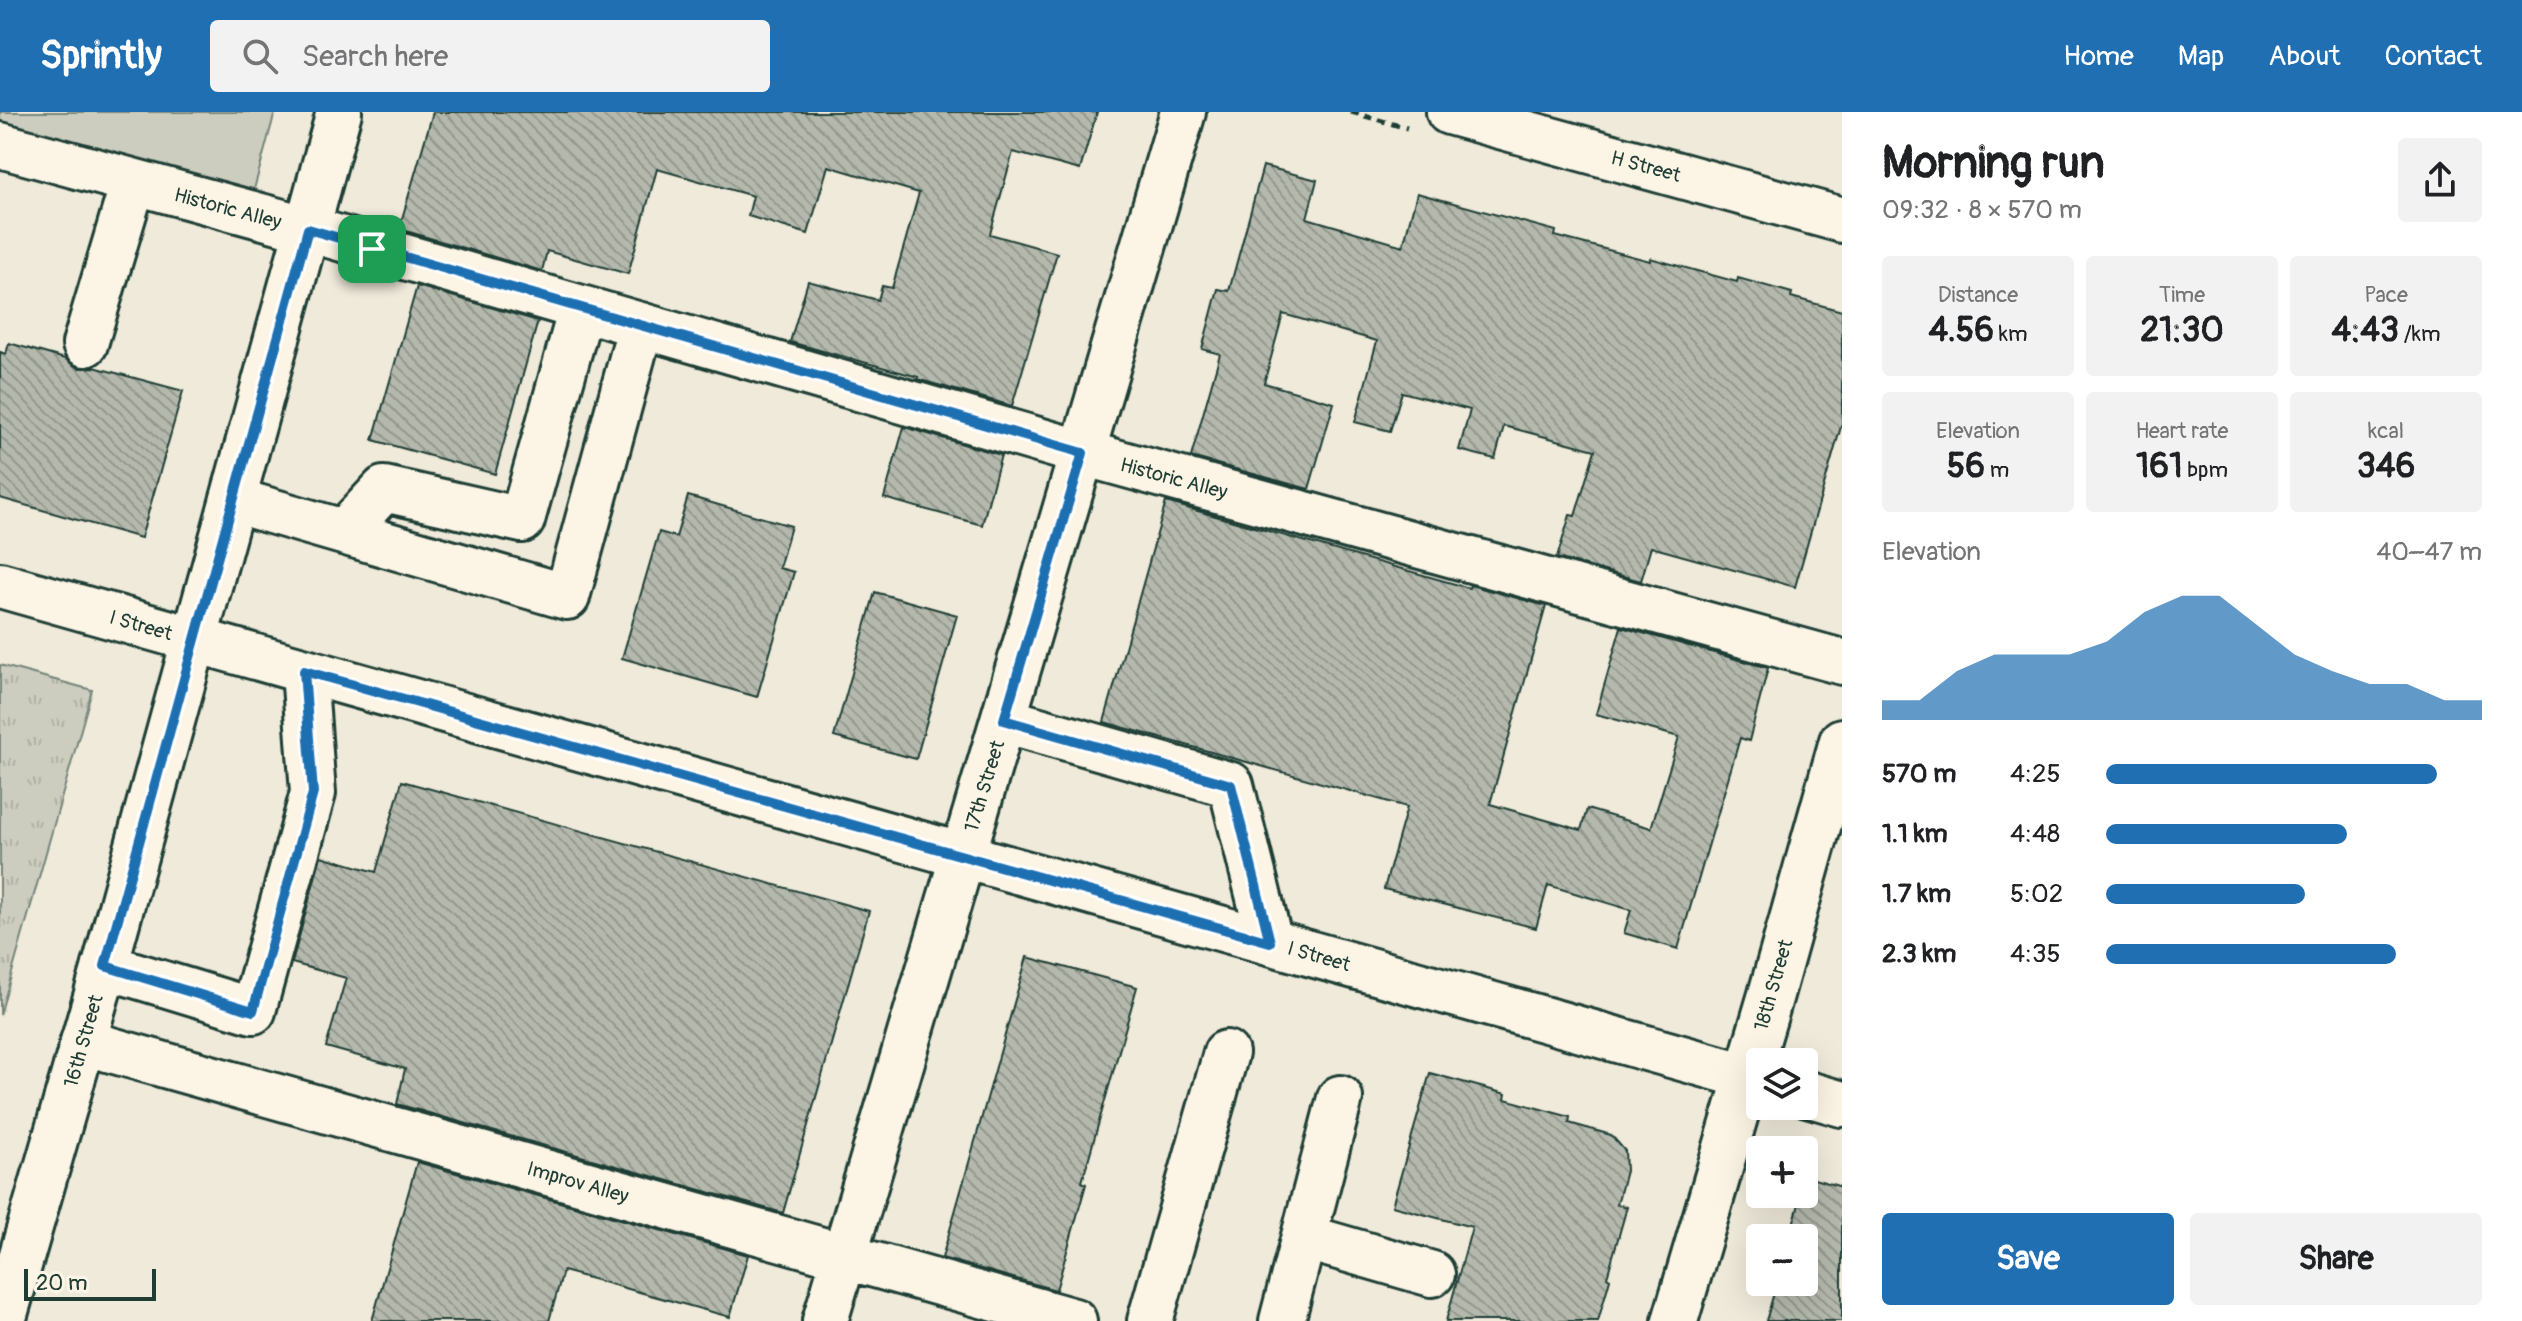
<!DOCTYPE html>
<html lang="en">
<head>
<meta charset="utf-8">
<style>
  body { margin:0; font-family:Pangolin,sans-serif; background:#f2f2f2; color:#202124; height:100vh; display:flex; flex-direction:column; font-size:30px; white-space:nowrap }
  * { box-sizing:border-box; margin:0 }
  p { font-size:26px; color:#757577 }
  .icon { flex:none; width:44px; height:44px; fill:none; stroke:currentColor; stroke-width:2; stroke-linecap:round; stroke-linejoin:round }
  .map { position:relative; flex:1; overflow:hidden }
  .panel { display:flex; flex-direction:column; background:#fff; width:680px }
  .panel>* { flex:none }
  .controls { position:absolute; left:1746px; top:936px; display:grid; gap:16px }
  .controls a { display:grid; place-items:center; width:72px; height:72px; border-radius:8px; background:#fff; box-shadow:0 8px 32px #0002; font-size:40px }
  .scale { position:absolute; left:24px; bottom:20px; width:132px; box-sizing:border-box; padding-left:8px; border:4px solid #1f3d34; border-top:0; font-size:22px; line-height:28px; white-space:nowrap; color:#1f3d34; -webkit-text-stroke:6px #fcf5e5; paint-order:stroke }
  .pin { position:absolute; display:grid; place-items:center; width:68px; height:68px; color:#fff; margin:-34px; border-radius:16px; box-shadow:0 4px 12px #0006 }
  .round { display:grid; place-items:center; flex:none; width:84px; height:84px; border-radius:8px; background:#f2f2f2 }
  .head { display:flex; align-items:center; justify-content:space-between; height:136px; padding:0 40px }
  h1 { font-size:44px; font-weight:700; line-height:60px }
  .stats { display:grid; grid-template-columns:repeat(3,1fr); gap:12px; height:136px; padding:8px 40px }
  .stats div { display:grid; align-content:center; border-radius:8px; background:#f2f2f2; text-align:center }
  .stats b { font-size:34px; font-weight:700 }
  .stats small { font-size:22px; font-weight:400 }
  .stats p { font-size:22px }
  .chart { height:224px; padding:16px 40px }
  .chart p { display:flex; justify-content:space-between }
  .chart svg { width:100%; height:144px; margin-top:8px; fill:#1f6fb2; opacity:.7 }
  .cta { display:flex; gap:16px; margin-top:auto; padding:16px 40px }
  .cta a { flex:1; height:92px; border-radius:8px; background:#1f6fb2; color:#fff; font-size:32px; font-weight:700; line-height:92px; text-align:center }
  .cta a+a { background:#f2f2f2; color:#202124 }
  ul { padding:0 40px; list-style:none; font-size:26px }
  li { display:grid; grid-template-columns:128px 96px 1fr; align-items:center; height:60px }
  li i { height:20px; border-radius:10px; background:#1f6fb2 }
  header { display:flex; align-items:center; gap:48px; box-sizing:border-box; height:112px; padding:0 40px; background:#1f6fb2; color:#fff }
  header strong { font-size:38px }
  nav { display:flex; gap:44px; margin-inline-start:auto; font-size:28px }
  .search { width:560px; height:72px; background:#f2f2f2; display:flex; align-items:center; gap:20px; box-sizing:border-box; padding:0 28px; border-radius:8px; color:#757577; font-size:30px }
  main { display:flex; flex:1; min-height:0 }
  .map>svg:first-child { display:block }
  .grass { fill:url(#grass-tufts); stroke:#76857a; stroke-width:2 }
  .park { fill:#cccdbf; stroke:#76857a; stroke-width:2 }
  .building { fill:url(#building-back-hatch); stroke:#1f3d34; stroke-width:2 }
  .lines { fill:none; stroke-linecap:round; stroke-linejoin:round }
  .minor-casing { stroke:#1f3d34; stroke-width:50 }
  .major-casing { stroke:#1f3d34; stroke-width:50 }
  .path { stroke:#1f3d34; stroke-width:5; stroke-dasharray:8 6; stroke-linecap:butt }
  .minor { stroke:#fcf5e5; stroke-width:44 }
  .major { stroke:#fcf5e5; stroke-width:44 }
  .route-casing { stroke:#fff; stroke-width:16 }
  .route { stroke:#1f6fb2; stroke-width:10 }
  .labels { text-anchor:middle; stroke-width:6; stroke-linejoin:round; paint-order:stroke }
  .street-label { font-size:20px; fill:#1f3d34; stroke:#fcf5e5 }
</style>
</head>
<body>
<header>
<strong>Sprintly</strong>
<div class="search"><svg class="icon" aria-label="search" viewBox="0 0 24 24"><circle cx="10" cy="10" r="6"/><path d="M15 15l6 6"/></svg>Search here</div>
<nav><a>Home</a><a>Map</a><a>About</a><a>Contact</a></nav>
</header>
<main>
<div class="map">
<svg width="1842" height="1209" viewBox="0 0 1842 1209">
  <defs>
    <pattern id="grass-tufts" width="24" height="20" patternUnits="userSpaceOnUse" patternTransform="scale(2)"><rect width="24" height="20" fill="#cccdbf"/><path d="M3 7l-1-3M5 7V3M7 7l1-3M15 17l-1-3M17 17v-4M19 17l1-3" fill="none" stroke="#afb1a5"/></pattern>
    <pattern id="building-back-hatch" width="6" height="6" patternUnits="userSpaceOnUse" patternTransform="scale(2)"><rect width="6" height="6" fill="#b5b9ad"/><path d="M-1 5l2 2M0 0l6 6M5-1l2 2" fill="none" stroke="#93988e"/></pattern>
  </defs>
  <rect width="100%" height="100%" fill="#efeada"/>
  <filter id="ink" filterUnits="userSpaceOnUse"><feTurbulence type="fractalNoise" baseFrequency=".0125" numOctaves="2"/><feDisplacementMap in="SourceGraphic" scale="16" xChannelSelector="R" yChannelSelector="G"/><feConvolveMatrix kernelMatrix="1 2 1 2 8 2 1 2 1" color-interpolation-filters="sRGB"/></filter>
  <g filter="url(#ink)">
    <!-- grass -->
    <path class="grass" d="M0,553L92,578L0,903Z"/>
    <!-- park -->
    <path class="park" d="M0,0H275L253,81L0,11Z"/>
    <!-- building -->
    <path class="building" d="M433,0H1097L1080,58L1013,40L990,122L1057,141L1012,294L917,267L918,265L790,230L808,169L878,188L882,174L892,176L919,81L828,54L808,122L748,104L753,84L657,57L628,162L547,139L542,159L399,117Z
      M1263,54L1317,68L1307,106L1403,134L1417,81L1556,119L1555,124L1650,149V146L1737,170L1738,166L1792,181L1791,185L1842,199V311L1795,475L1651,435L1641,469L1557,446L1570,403L1575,404L1595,338L1504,314L1495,347L1459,338L1470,298L1402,280L1390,319L1355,310L1377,229L1283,202L1264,271L1334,291L1309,377L1191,345L1220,242L1202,237L1218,177L1229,179Z
      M417,174L538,209L495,362L373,328Z
      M9,231L65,247L79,256L94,255L183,279L141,426L0,386V240L6,242Z
      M904,315L1001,343L982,413L884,386Z
      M688,384L791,414L779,456L794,460L757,585L622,546L659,420L676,425Z
      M1166,390L1469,476L1470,473L1546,494L1490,692L1581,718L1587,697L1651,716L1679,625L1596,602L1621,515L1768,556L1749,629L1740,626L1678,837L1624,821L1631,798L1548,773L1536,816L1384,777L1407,695L1104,610Z
      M875,480L957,503L916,647L834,625Z
      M402,669L869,799L783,1101L397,992L405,957L326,935L346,866L292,851L321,744L376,760Z
      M1027,845L1137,875L1082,1070L1086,1072L1056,1178L942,1146Z
      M1430,961L1506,982L1505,987L1570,1005L1569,1011L1611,1023L1625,1039L1626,1059L1617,1092L1627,1095L1607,1165L1610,1167L1598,1209H1446L1472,1115L1392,1094Z
      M417,1050L748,1143L730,1205L563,1159L549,1209H372Z
      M1807,1065L1842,1075V1209H1766L1777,1170H1804V1126H1789L1802,1082H1804Z"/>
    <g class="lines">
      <defs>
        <path id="minor" d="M1449,0L1842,108
          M0,33L308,117L1083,341L1842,550
          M85,232L133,71
          M233,388L567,485L641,213
          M344,420L384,377L522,408L581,197
          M1004,608L1231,673L1270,830
          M105,854L253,899L313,681L304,559
          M83,930L1074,1209
          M1304,1125L1432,1162
          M825,1209L1183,0
          M1150,1209L1226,941
          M1282,1209L1340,986
          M1675,1209L1770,886L1842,629"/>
        <path id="major" d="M0,473L1760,968
          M1804,981L1842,992
          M3,1209L105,854L339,0"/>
      </defs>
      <!-- minor casing -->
      <use href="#minor" class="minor-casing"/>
      <!-- major casing -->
      <use href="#major" class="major-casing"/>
      <!-- path -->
      <path class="path" d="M1351,0L1407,16"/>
      <!-- minor -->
      <use href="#minor" class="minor"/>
      <!-- major -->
      <use href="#major" class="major"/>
    </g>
  </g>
  <g class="lines" filter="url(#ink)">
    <defs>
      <path id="route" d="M308,117L1083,341L1004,608L1231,673L1270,830L304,559L313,681L253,899L105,854Z"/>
    </defs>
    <!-- route casing -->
    <use href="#route" class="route-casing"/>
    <!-- route -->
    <use href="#route" class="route"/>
  </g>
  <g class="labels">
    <!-- street labels -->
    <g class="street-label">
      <text transform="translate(1646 54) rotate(15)" y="7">H Street</text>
      <text transform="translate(228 96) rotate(15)" y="7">Historic Alley</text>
      <text transform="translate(1174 366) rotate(15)" y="7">Historic Alley</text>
      <text transform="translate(141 513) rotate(16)" y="7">I Street</text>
      <text transform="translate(984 674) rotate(-73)" y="7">17th Street</text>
      <text transform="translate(1319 844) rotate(16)" y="7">I Street</text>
      <text transform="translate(1773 873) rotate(-74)" y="7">18th Street</text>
      <text transform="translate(83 929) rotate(-74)" y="7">16th Street</text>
      <text transform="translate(578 1070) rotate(16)" y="7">Improv Alley</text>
    </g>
  </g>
</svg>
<div class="controls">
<a><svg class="icon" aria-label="layers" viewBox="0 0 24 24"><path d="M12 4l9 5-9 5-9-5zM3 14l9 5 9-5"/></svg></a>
<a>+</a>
<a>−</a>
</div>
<div class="scale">20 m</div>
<div class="pin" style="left:372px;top:137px;background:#1e9e55"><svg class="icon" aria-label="arrive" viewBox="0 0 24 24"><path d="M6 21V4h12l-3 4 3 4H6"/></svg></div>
</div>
<section class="panel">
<div class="head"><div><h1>Morning run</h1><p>09:32 · 8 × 570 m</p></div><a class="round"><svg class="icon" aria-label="share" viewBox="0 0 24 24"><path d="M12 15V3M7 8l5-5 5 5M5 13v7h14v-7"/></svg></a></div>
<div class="stats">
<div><p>Distance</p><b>4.56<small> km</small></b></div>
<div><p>Time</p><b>21:30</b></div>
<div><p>Pace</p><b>4:43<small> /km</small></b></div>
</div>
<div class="stats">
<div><p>Elevation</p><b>56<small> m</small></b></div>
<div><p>Heart rate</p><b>161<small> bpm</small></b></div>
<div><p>kcal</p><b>346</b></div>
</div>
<div class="chart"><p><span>Elevation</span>40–47 m</p>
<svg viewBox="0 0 160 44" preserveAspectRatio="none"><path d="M0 44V38L10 38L20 29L30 24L40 24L50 24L60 20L70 11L80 6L90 6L100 15L110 24L120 29L130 33L140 33L150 38L160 38V44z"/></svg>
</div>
<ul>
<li><b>570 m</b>4:25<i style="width:88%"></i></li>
<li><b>1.1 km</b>4:48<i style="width:64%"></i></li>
<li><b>1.7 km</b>5:02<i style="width:53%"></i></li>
<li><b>2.3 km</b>4:35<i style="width:77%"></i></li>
</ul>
<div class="cta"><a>Save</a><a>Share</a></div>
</section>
</main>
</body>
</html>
